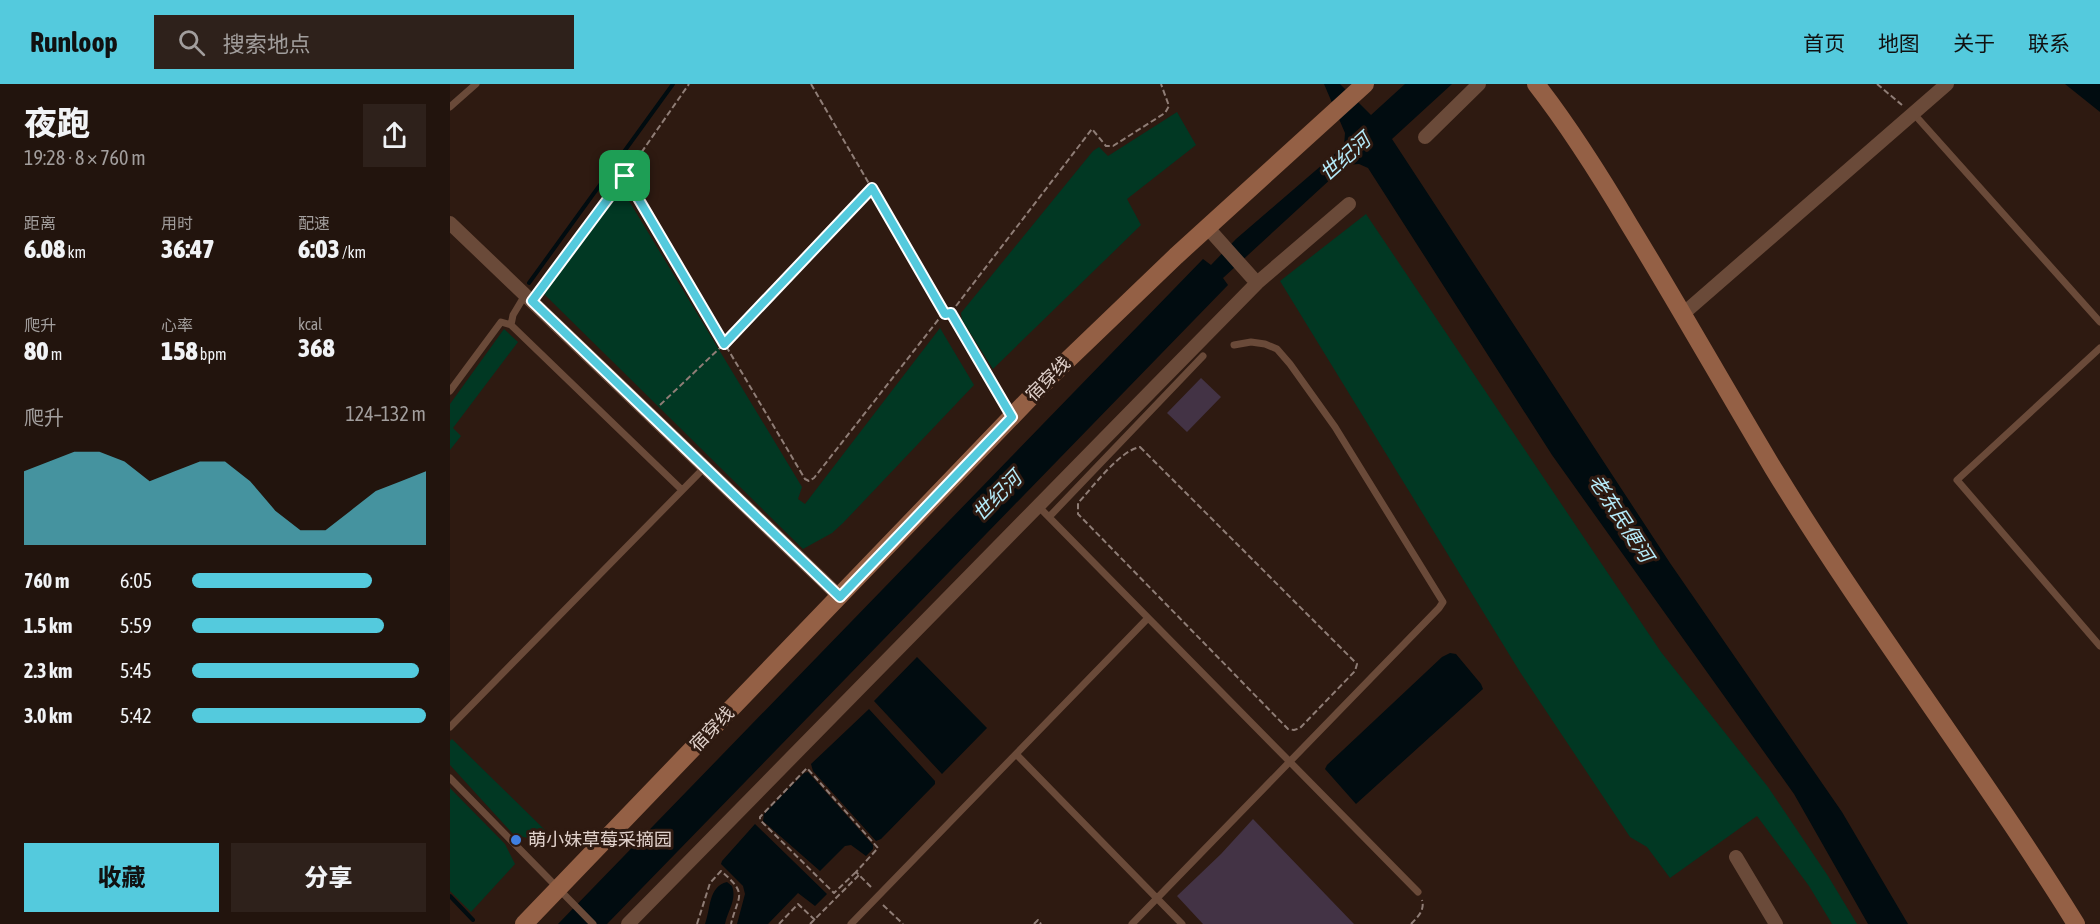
<!DOCTYPE html>
<html lang="zh">
<head>
<meta charset="utf-8">
<style>
  body { margin:0; font-family:"Asap Condensed","Noto Sans SC",sans-serif; background:#2e211b; color:#f1f3f6; height:100vh; display:flex; flex-direction:column; font-size:22px; white-space:nowrap }
  * { box-sizing:border-box; margin:0 }
  p { font-size:20px; color:#a29e9d }
  .icon { flex:none; width:33px; height:33px; fill:none; stroke:currentColor; stroke-width:2; stroke-linecap:round; stroke-linejoin:round }
  .map { position:relative; flex:1; overflow:hidden }
  .details { display:flex; flex-direction:column; background:#22140d; width:450px }
  .details>* { flex:none }
  .pin { position:absolute; display:grid; place-items:center; width:51px; height:51px; color:#fff; margin:-26px; border-radius:12px; box-shadow:0 3px 9px #0006 }
  .round { display:grid; place-items:center; flex:none; width:63px; height:63px; border-radius:0px; background:#2e211b }
  .overview { display:flex; align-items:center; justify-content:space-between; height:102px; padding:0 24px }
  h1 { font-size:33px; font-weight:800; line-height:45px }
  .metrics { display:grid; grid-template-columns:repeat(3,1fr); gap:9px; height:102px; padding:6px 24px }
  .metrics div { display:grid; align-content:center }
  .metrics b { font-size:26px; font-weight:800 }
  .metrics small { font-size:16px; font-weight:400 }
  .metrics p { font-size:16px }
  .chart { height:168px; padding:12px 24px }
  .chart p { display:flex; justify-content:space-between }
  .chart svg { width:100%; height:108px; margin-top:6px; fill:#54cadd; opacity:.7 }
  .primary-button { display:flex; gap:12px; margin-top:auto; padding:12px 24px }
  .primary-button a { flex:1; height:69px; border-radius:0px; background:#54cadd; color:#111; font-size:24px; font-weight:800; line-height:69px; text-align:center }
  .primary-button a+a { background:#2e211b; color:#f1f3f6 }
  ul { padding:0 24px; list-style:none; font-size:20px }
  li { display:grid; grid-template-columns:96px 72px 1fr; align-items:center; height:45px }
  li i { height:15px; border-radius:8px; background:#54cadd }
  header { display:flex; align-items:center; gap:36px; box-sizing:border-box; height:84px; padding:0 30px; background:#54cadd; color:#111 }
  header strong { font-size:28px }
  nav { display:flex; gap:33px; margin-inline-start:auto; font-size:21px }
  .search { width:420px; height:54px; background:#2e211b; display:flex; align-items:center; gap:15px; box-sizing:border-box; padding:0 21px; border-radius:0px; color:#a29e9d; font-size:22px }
  main { display:flex; flex:1; min-height:0 }
  .map>svg:first-child { display:block }
  .green { fill:#013823 }
  .water { fill:#010c10 }
  .lines { fill:none; stroke-linecap:round; stroke-linejoin:round }
  .stream { stroke:#010c10; stroke-width:4 }
  .building { fill:#433345 }
  .path { stroke:#8f7d76; stroke-width:2; stroke-dasharray:6 3; stroke-linecap:butt }
  .lane { stroke:#6a4a39; stroke-width:7 }
  .street { stroke:#6a4a39; stroke-width:14 }
  .secondary { stroke:#946045; stroke-width:18 }
  .route-casing { stroke:#fff; stroke-width:12 }
  .route { stroke:#54cadd; stroke-width:8 }
  .shop-dot { fill:#3f7fe0; stroke:#2e1a11; stroke-width:2 }
  .labels { text-anchor:middle; stroke-width:6; stroke-linejoin:round; paint-order:stroke }
  .street-label { font-size:18px; fill:#e0d1cb; stroke:#2e1a11 }
  .poi-label { font-size:18px; fill:#e0d1cb; stroke:#2e1a11; text-anchor:start }
  .water-label { font-size:20px; font-style:italic; fill:#b5ebfa; stroke:#2e1a11 }
</style>
</head>
<body>
<header>
<strong>Runloop</strong>
<div class="search"><svg class="icon" aria-label="search" viewBox="0 0 24 24"><circle cx="10" cy="10" r="6"/><path d="M15 15l6 6"/></svg>搜索地点</div>
<nav><a>首页</a><a>地图</a><a>关于</a><a>联系</a></nav>
</header>
<main>
<section class="details">
<div class="overview"><div><h1>夜跑</h1><p>19:28 · 8 × 760 m</p></div><a class="round"><svg class="icon" aria-label="share" viewBox="0 0 24 24"><path d="M12 15V3M7 8l5-5 5 5M5 13v7h14v-7"/></svg></a></div>
<div class="metrics">
<div><p>距离</p><b>6.08<small> km</small></b></div>
<div><p>用时</p><b>36:47</b></div>
<div><p>配速</p><b>6:03<small> /km</small></b></div>
</div>
<div class="metrics">
<div><p>爬升</p><b>80<small> m</small></b></div>
<div><p>心率</p><b>158<small> bpm</small></b></div>
<div><p>kcal</p><b>368</b></div>
</div>
<div class="chart"><p><span>爬升</span>124–132 m</p>
<svg viewBox="0 0 160 44" preserveAspectRatio="none"><path d="M0 44V14L10 10L20 6L30 6L40 10L50 18L60 14L70 10L80 10L90 18L100 30L110 38L120 38L130 30L140 22L150 18L160 14V44z"/></svg>
</div>
<ul>
<li><b>760 m</b>6:05<i style="width:77%"></i></li>
<li><b>1.5 km</b>5:59<i style="width:82%"></i></li>
<li><b>2.3 km</b>5:45<i style="width:97%"></i></li>
<li><b>3.0 km</b>5:42<i style="width:100%"></i></li>
</ul>
<div class="primary-button"><a>收藏</a><a>分享</a></div>
</section>
<div class="map">
<svg width="1650" height="840" viewBox="0 0 1650 840">
  <rect width="100%" height="100%" fill="#2e1a11"/>
  <!-- green -->
  <path class="green" d="M727,28L746,61L677,115L691,141L543,285L512,236L511,229L643,67L649,63L658,72Z
    M170,102L352,403L348,415L355,420L490,244L524,301L393,439L382,449L353,465L92,208Z
    M916,130L1211,568L1318,703L1378,792L1407,840H1382L1359,802L1307,732L1220,794L1197,763L1180,753L1070,588L830,197Z
    M54,245L68,258L3,344L11,352L0,366V320Z
    M2,655L97,748L85,760L78,754L64,751L0,681V657Z
    M0,704L55,760L65,780L21,828L0,807Z"/>
  <!-- water -->
  <path class="water" d="M874,0H890L921,31L955,0H1002L942,55L1220,479L1392,728L1458,840H1418L1344,710L1102,371L918,84L909,80L896,81L773,194L778,201L157,840H108L753,175L761,181L786,155L894,62L895,49Z
    M1615,0H1650V28Z
    M1000,569L1006,570L1031,600L1033,605L906,720L875,685L877,681L992,573Z
    M467,573L537,644L492,690L424,617Z
    M419,625L485,697V700L431,755L426,757L363,687L361,680Z
    M358,688L423,761V765L416,772L401,761L395,762L370,787L313,737L314,730L354,689Z
    M305,740L377,810L365,822L348,809L318,840H287L295,810L293,802L271,780L272,777Z
    M277,798L282,802C287,816 278,826 275,840H255C261,824 258,803 277,798Z"/>
  <g class="lines">
    <!-- stream -->
    <path class="stream" d="M79,199L223,0
      M0,812L23,836"/>
  </g>
  <!-- building -->
  <path class="building" d="M751,294L771,313L737,348L717,329Z
    M803,735L904,840H753L727,812L771,770Z"/>
  <g class="lines">
    <!-- path -->
    <path class="path" d="M361,0L492,225
      M1427,0L1452,21
      M175,92L355,395L359,397L364,394L492,231
      M90,206L175,92L239,0
      M506,222L642,45L656,62H663L715,29L719,22L711,0
      M210,321L274,260L422,104
      M690,363L907,580L905,587L850,644L844,646L838,645L628,430V419C643,403 669,367 690,363Z
      M406,788L384,809L310,736V733L357,684L428,764L406,788L423,805
      M433,821L453,840
      M247,840L260,799L271,787C299,811 288,811 281,840
      M329,840L348,820L365,836
      M360,840L409,791
      M584,840L588,836L591,840
      M961,840C968,833 975,826 972,816"/>
    <!-- lane -->
    <path class="lane" d="M0,23L26,0
      M1464,30L1650,238
      M501,229L560,330
      M61,241L63,231L75,211
      M1650,264L1507,396L1650,562
      M0,307L51,238L61,241L232,406
      M588,422L968,808
      M599,433L753,272
      M0,643L255,383
      M566,670L732,840
      M0,694L143,840
      M401,840L698,534
      M682,840L989,524L993,518L885,343L840,280L827,265L815,260L801,258L784,261"/>
    <!-- street -->
    <path class="street" d="M975,53L1029,0
      M0,139L390,513
      M757,143L807,199
      M1234,229L1497,0
      M1286,773L1326,840
      M178,840L807,199L899,120"/>
    <!-- secondary -->
    <path class="secondary" d="M1086,0C1121,45 1151,93 1180,142C1229,222 1275,304 1323,384C1418,540 1530,685 1626,840
      M74,840L602,291L726,172L915,0"/>
  </g>
  <g class="lines">
    <defs>
      <path id="route" d="M175,92L274,260L422,104L495,230L501,229L562,333L390,513L82,217Z"/>
    </defs>
    <!-- route casing -->
    <use href="#route" class="route-casing"/>
    <!-- route -->
    <use href="#route" class="route"/>
  </g>
  <!-- markers -->
  <circle class="shop-dot" cx="66" cy="756" r="6"/>
  <g class="labels">
    <!-- street labels -->
    <g class="street-label">
      <text transform="translate(598 295) rotate(-45)" y="6">宿穿线</text>
      <text transform="translate(262 645) rotate(-46)" y="6">宿穿线</text>
    </g>
    <!-- poi labels -->
    <g class="poi-label">
      <text x="78" y="762">萌小妹草莓采摘园</text>
    </g>
    <!-- water labels -->
    <g class="water-label">
      <text transform="translate(895 73) rotate(-42)" y="7">世纪河</text>
      <text transform="translate(547 412) rotate(-46)" y="7">世纪河</text>
      <text transform="translate(1171 434) rotate(57)" y="7">老东民便河</text>
    </g>
  </g>
</svg>
<div class="pin" style="left:175px;top:92px;background:#1e9e55"><svg class="icon" aria-label="arrive" viewBox="0 0 24 24"><path d="M6 21V4h12l-3 4 3 4H6"/></svg></div>
</div>
</main>
</body>
</html>
